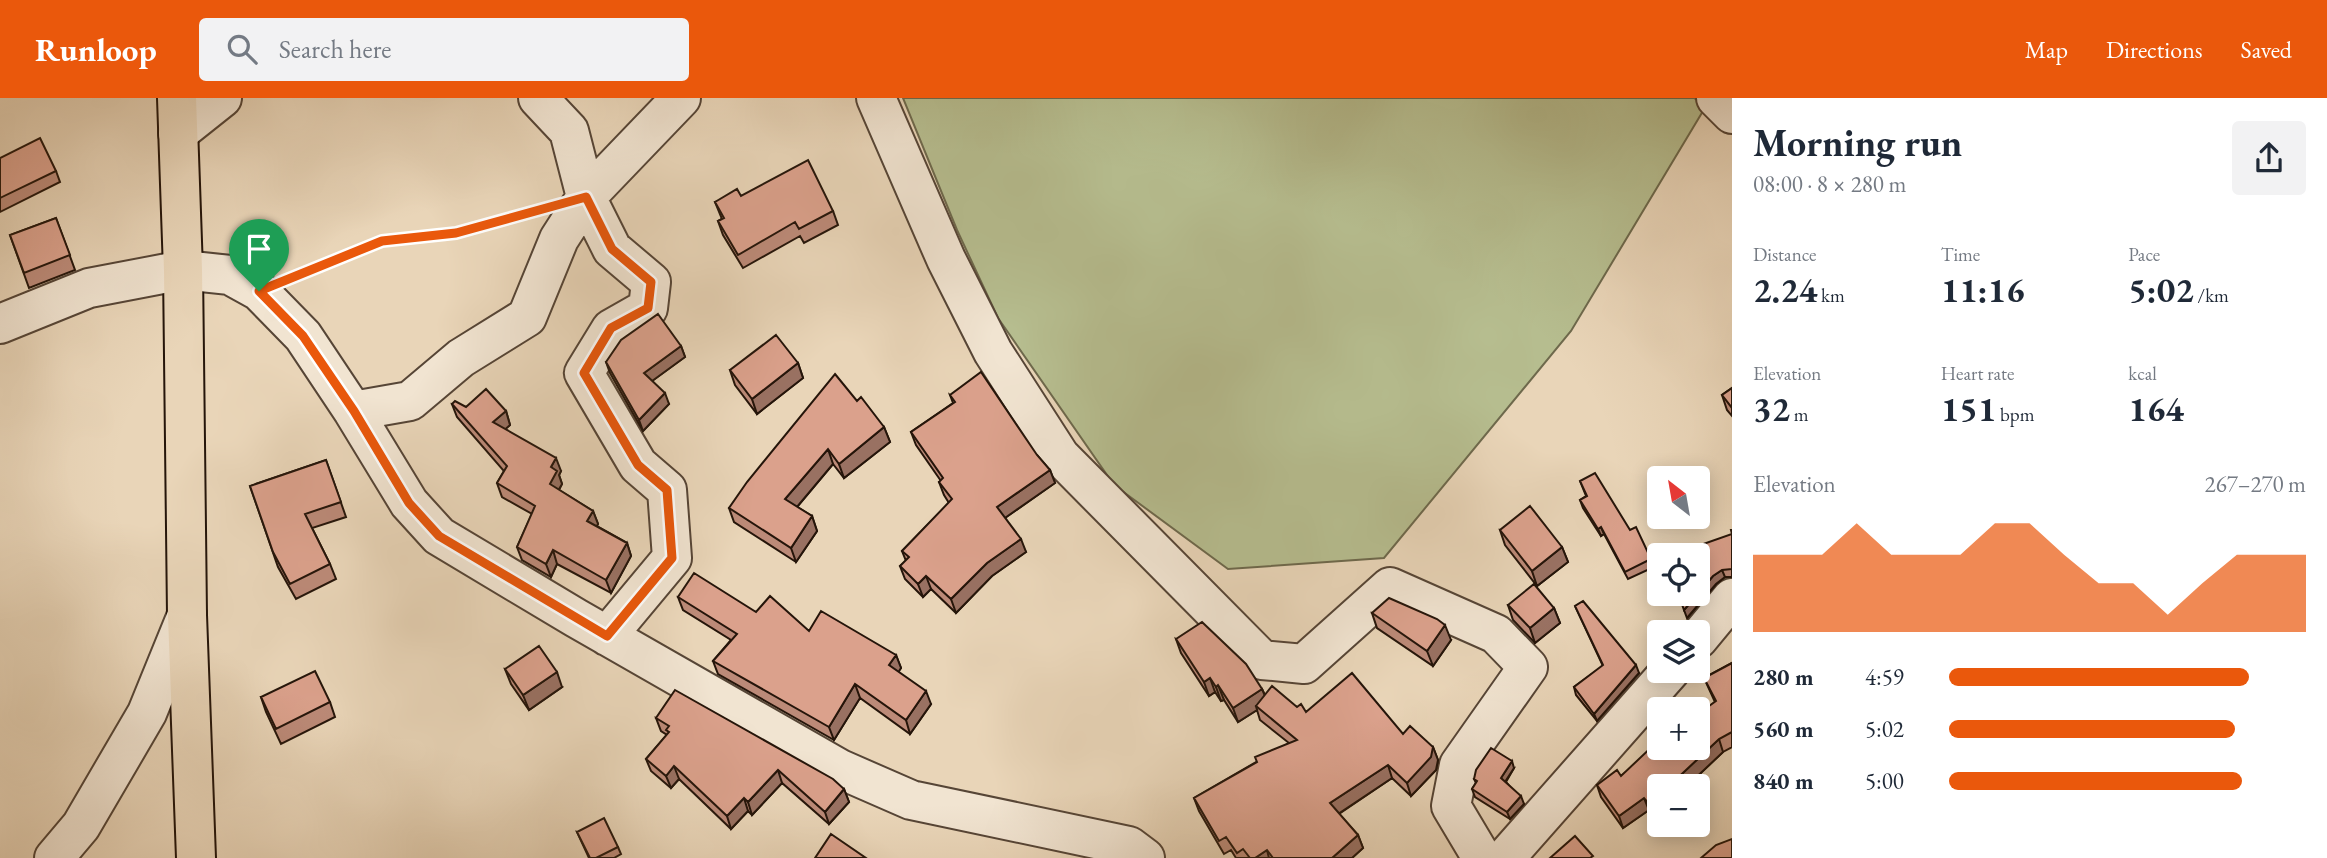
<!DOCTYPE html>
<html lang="en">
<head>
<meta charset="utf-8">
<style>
  body { margin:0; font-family:"EB Garamond",serif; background:#f2f2f3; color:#1f2937; height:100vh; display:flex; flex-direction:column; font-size:26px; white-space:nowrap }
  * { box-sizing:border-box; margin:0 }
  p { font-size:23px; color:#747a83 }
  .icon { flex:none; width:38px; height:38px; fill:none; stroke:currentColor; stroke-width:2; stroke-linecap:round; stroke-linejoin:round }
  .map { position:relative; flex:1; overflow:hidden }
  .side { display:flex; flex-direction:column; background:#fff; width:595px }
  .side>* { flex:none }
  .needle { width:46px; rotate:329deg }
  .controls { position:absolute; left:1647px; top:368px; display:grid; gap:14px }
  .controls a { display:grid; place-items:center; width:63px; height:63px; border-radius:7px; background:#fff; box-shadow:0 4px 18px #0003; font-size:35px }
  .pin { position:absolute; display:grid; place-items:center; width:60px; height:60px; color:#fff; margin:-72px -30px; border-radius:50% 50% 50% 0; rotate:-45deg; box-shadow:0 0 7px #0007 }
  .pin .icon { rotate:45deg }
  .round { display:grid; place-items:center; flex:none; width:74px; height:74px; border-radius:7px; background:#f2f2f3 }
  .headline { display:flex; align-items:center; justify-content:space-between; height:119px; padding:0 21px }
  h1 { font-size:38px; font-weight:700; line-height:52px }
  .figures { display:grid; grid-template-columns:repeat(3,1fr); gap:10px; height:119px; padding:7px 21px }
  .figures div { display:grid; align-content:center }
  .figures b { font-size:35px; font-weight:700 }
  .figures small { font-size:19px; font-weight:400 }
  .figures p { font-size:19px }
  .chart { height:196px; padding:14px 21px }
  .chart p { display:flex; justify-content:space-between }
  .chart svg { width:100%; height:126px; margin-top:7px; fill:#ea580c; opacity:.7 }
  ul { padding:0 21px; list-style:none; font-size:23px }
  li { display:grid; grid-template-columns:112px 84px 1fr; align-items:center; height:52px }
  li i { height:18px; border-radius:9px; background:#ea580c }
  header { display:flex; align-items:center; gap:42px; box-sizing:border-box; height:98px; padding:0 35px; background:#ea580c; color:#fff }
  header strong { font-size:33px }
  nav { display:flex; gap:38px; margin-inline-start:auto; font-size:24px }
  .search { width:490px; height:63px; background:#f2f2f3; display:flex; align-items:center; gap:18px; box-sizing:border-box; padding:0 24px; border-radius:7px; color:#747a83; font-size:26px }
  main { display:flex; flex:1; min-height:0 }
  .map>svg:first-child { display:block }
  .green { fill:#b6bd8f; stroke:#6e694c; stroke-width:2 }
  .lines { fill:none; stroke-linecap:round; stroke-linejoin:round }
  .minor-casing { stroke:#564536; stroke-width:42 }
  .major-casing { stroke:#25150a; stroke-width:42 }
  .path { stroke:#25150a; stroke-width:4.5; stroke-dasharray:5 3.5; stroke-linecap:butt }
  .minor { stroke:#f1e4d1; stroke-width:38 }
  .major { stroke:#e9d5b8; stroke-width:38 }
  .wall { fill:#bc8a78; stroke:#25150a; stroke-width:2 }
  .shaded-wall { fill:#997162; stroke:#25150a; stroke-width:2 }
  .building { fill:#dba18c; stroke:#25150a; stroke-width:2 }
  .route-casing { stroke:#fff; stroke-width:14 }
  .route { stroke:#ea580c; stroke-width:9 }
</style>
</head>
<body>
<header>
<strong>Runloop</strong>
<div class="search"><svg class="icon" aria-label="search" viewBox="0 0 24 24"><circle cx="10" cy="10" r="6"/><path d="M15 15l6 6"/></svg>Search here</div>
<nav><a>Map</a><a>Directions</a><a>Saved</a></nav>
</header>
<main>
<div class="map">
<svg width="1732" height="760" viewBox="0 0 1732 760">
  <rect width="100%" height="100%" fill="#e9d5b8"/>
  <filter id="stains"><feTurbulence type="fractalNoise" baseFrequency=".00286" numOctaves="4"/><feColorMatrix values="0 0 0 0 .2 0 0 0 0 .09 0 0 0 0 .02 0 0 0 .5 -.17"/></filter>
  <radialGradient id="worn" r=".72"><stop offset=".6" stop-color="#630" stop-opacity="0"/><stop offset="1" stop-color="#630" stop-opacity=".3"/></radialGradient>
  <!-- green -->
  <path class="green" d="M903,0H1694L1706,8L1571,233L1384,460L1228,471L1114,387L998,220L957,132Z"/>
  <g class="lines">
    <defs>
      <path id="minor" d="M538,0L569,33L586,99L612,151L651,184L648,210L611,231L584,275L638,367L667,392L672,460L607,538
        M876,0L946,161L993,254L1060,358L1262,562L1304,566L1390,489L1496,536L1528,569L1459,667L1451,708L1482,760
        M1716,0L1732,16
        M178,35L222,0
        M0,226L89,190L183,172L230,177L259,193L303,238L353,313L409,405L439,438L576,520L840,671L911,702L1129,748L1145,760
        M353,313L410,303L461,260L527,219L559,141L586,99L681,0
        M1698,541L1732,500
        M54,760L81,728L147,615L187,517
        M1505,760L1671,572"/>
      <path id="major" d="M177,0L183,172L187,517L196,760"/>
    </defs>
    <!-- minor casing -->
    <use href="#minor" class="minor-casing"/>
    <!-- major casing -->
    <use href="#major" class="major-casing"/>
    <!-- path -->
    <path class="path" d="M295,178L382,143L456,135L535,113"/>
    <!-- minor -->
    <use href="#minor" class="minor"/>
    <!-- major -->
    <use href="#major" class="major"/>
  </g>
  <!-- wall -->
  <path class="wall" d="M0,60L56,73L60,84L0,114Z
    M741,98L833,113L838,127L804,145L800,138L743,170L723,137L718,123L722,121L715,104Z
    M56,120L75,172L29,190L10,137Z
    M681,248L685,259L652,283L669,306L643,333L610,275L606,264Z
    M798,265L803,280L757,316L735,287L730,272Z
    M1732,290V318L1727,312L1722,297Z
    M950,297L1037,357L1050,372L1055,385L1005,420L1026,454L992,478L956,515L931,491L923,499L905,481L900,468L906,463L902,453L949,405L944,397L939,384L941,383L916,347L911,334L953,305Z
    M857,303L884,329L890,344L844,380L833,366L797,409L812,418L817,433L796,464L734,424L729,410Z
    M452,306L466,309L506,313L510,327L505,331L561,373L559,377L562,386L559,392L593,413L598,426L597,428L627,445L631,458L611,495L557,466L551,479L522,462L517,449L532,416L502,399L497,385L504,373L457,319Z
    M326,362L346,419L312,430L330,466L336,481L296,501L278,469L250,388Z
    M1580,383L1630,432L1651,461L1654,469L1628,481L1604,436L1601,438L1583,410L1580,402L1586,398Z
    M1500,432L1562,449L1568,464L1537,488L1505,447Z
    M1732,432V479H1725L1716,486L1687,520L1732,436Z
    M678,499L756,514L809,533L896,557L901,570L898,574L931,606L910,636L860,600L834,642L718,576L713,563L731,542L683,512Z
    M1508,507L1554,510L1560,525L1535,545L1513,522Z
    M1575,508L1639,575L1597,623L1576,597L1574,589L1603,568Z
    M1372,515L1451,542L1433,568L1377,530Z
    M1176,541L1262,591L1265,597L1297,609L1306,614L1403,636L1433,649L1438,662L1436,672L1411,698L1392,680L1339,716L1358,737L1363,750L1352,760H1236L1231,752L1224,756L1199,713L1194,700L1289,645L1260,622L1257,612L1238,624L1224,602L1221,603L1215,594L1209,598L1181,555Z
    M1732,565V649L1723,654L1687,688H1659V714L1654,719L1649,712L1623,730L1601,699L1597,687L1621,678L1715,604L1704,580Z
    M505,571L562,589L529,612L511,586Z
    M261,599L330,604L335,619L281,646L266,614Z
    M656,620L844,691L849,704L829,726L782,685L752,717L748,713L731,731L679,681L671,690L651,673L646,661L667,637L661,633Z
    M1514,670L1506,684L1524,706L1510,721L1475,699L1472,691L1476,685L1474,681Z
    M577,734L618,749L621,756L614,760H589Z"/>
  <!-- shaded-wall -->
  <path class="shaded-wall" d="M681,248L685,259L648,286L644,275Z
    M798,265L803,280L757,316L752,301Z
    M665,295L669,306L643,333L639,322Z
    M506,313L510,327L498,338L493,324Z
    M884,329L890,344L844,380L839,366Z
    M828,351L833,366L791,416L785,401Z
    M556,360L561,373L559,377L562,386L554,400L550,386L551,369Z
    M1050,372L1055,385L1002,422L997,409Z
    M593,413L598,426L592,436L587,423Z
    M812,418L817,433L796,464L791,450Z
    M1601,429L1604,436L1601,438L1598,431Z
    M1021,441L1026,454L992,478L956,515L951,501L987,465Z
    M627,445L631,458L611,495L606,482Z
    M1562,449L1568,464L1537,488L1532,473Z
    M553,452L557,466L551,479L546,466Z
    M1722,472L1725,479L1716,486L1687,520L1684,512L1713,478Z
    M926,478L931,491L923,499L918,486Z
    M1554,510L1560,525L1535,545L1530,530Z
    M1445,527L1451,542L1433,568L1427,553Z
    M896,557L901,570L894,581L889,567Z
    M1636,567L1639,575L1597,623L1594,616Z
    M557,574L562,589L529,612L523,597Z
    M1210,580L1215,594L1209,598L1204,584Z
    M855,586L860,600L834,642L829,629Z
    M1218,587L1224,602L1221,603L1216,589Z
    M1262,591L1268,605L1256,608L1257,612L1238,624L1233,610Z
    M926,593L931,606L910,636L906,622Z
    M1719,641L1723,654L1687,688H1669Z
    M1433,649L1438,662L1436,672L1411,698L1407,685Z
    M1512,663L1514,670L1503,687L1501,680Z
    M1388,667L1392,680L1335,718L1330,705Z
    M674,668L679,681L671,690L666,678Z
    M778,672L782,685L752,717L748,704Z
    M844,691L849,704L829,726L825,714Z
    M1659,697V714L1654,719L1649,706Z
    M1521,698L1524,706L1510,721L1507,714Z
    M744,700L748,713L731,731L727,718Z
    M1644,700L1649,712L1623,730L1619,718Z
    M1358,737L1363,750L1352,760H1332Z
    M1267,752L1269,760H1255Z"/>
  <!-- building -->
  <path class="building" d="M40,40L56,73L0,100V60Z
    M808,62L833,113L799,131L795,124L738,157L718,123L724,120L715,104L737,91L741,98Z
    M56,120L70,157L24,175L10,137Z
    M658,216L681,248L644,275L665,295L639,322L606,264L621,242Z
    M776,237L798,265L752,301L730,272Z
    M981,274L1037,357L1050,372L997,409L1021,441L987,465L951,501L926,478L918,486L900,468L909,459L902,453L952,401L939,384L943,380L911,334L955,304L950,297Z
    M835,276L857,303L861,299L884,329L839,366L828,351L785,401L812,418L791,450L729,410L747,384Z
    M1732,290V310L1722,297Z
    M486,291L506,313L493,324L556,360L551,369L557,373L550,386L593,413L587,423L627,445L606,482L553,452L546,466L517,449L535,408L497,385L507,368L452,306L455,303L466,309Z
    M326,362L341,404L305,416L330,466L290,486L273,454L250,388Z
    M1595,375L1630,432L1636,429L1651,461L1625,474L1601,429L1598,431L1580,402L1587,398L1580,383Z
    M1530,408L1562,449L1532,473L1500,432Z
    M1731,432H1732V471L1722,472L1713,478L1684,512L1678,495H1698V457H1672L1732,436Z
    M694,475L756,514L770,498L809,533L821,513L896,557L889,567L926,593L906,622L855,586L829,629L713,563L737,536L678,499Z
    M1534,486L1554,510L1530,530L1508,507Z
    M1389,500L1437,521L1445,527L1427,553L1372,515Z
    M1583,503L1636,567L1594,616L1574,589L1603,567L1575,508Z
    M1202,524L1246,566L1262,591L1233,610L1218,587L1216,589L1210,580L1204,584L1176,541Z
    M539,548L557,574L523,597L505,571Z
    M1732,565V634L1719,641L1669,688H1659V697L1649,706L1644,700L1619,718L1597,687L1617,672L1621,678L1659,642V649H1698V616L1716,603L1704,580Z
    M315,573L330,604L276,631L261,599Z
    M1352,575L1403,636L1410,628L1433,649L1431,659L1407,685L1388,667L1330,705L1358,737L1332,760H1273L1267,752L1255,760H1250L1243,751L1237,755L1226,739L1219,743L1194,700L1257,664L1255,659L1297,642L1256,608L1272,588L1297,609L1301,606L1306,614Z
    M675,592L833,681L844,691L825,714L778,672L748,704L744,700L727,718L674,668L666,678L646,661L669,634L666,632L669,628L656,620Z
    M1491,650L1512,663L1501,680L1521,698L1507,714L1472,691L1477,683L1474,681L1476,672Z
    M604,720L618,749L596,760H590L577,734Z
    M831,736L866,760H815Z
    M1575,738L1593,758L1590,760H1550Z
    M1732,741V760H1701L1716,747Z"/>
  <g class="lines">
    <defs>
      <path id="route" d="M586,99L612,151L651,184L648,210L611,230L584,275L638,367L667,392L672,460L607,538L439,438L409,405L354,313L303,238L259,193L382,143L456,135Z"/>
    </defs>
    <!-- route casing -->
    <use href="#route" class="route-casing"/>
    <!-- route -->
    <use href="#route" class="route"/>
  </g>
  <rect width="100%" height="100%" filter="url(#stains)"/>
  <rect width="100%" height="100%" fill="url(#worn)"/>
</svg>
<div class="controls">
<a><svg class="needle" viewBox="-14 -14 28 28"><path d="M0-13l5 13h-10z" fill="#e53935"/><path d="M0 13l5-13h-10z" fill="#747a83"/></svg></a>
<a><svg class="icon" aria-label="locate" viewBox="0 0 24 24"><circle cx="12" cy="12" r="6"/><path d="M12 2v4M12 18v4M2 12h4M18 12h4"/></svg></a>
<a><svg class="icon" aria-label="layers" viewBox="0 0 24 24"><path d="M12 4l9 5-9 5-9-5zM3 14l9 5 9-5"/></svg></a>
<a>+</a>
<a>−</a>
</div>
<div class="pin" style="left:259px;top:193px;background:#1e9e55"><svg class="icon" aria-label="arrive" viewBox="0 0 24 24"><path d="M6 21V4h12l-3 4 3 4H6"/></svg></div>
</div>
<section class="side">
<div class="headline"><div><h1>Morning run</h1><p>08:00 · 8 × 280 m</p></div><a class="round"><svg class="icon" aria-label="share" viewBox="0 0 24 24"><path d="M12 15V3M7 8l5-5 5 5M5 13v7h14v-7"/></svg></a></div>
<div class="figures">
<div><p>Distance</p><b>2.24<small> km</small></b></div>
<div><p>Time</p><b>11:16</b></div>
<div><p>Pace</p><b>5:02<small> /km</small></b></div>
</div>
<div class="figures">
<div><p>Elevation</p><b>32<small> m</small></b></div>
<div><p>Heart rate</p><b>151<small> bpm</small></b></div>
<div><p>kcal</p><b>164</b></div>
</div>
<div class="chart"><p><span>Elevation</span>267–270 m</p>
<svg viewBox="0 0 160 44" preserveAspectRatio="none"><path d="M0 44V17L10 17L20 17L30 6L40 17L50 17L60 17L70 6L80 6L90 17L100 27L110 27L120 38L130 27L140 17L150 17L160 17V44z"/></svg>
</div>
<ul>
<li><b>280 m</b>4:59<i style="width:84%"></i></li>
<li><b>560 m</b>5:02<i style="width:80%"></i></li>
<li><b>840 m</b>5:00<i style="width:82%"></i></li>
</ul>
</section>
</main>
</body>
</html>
